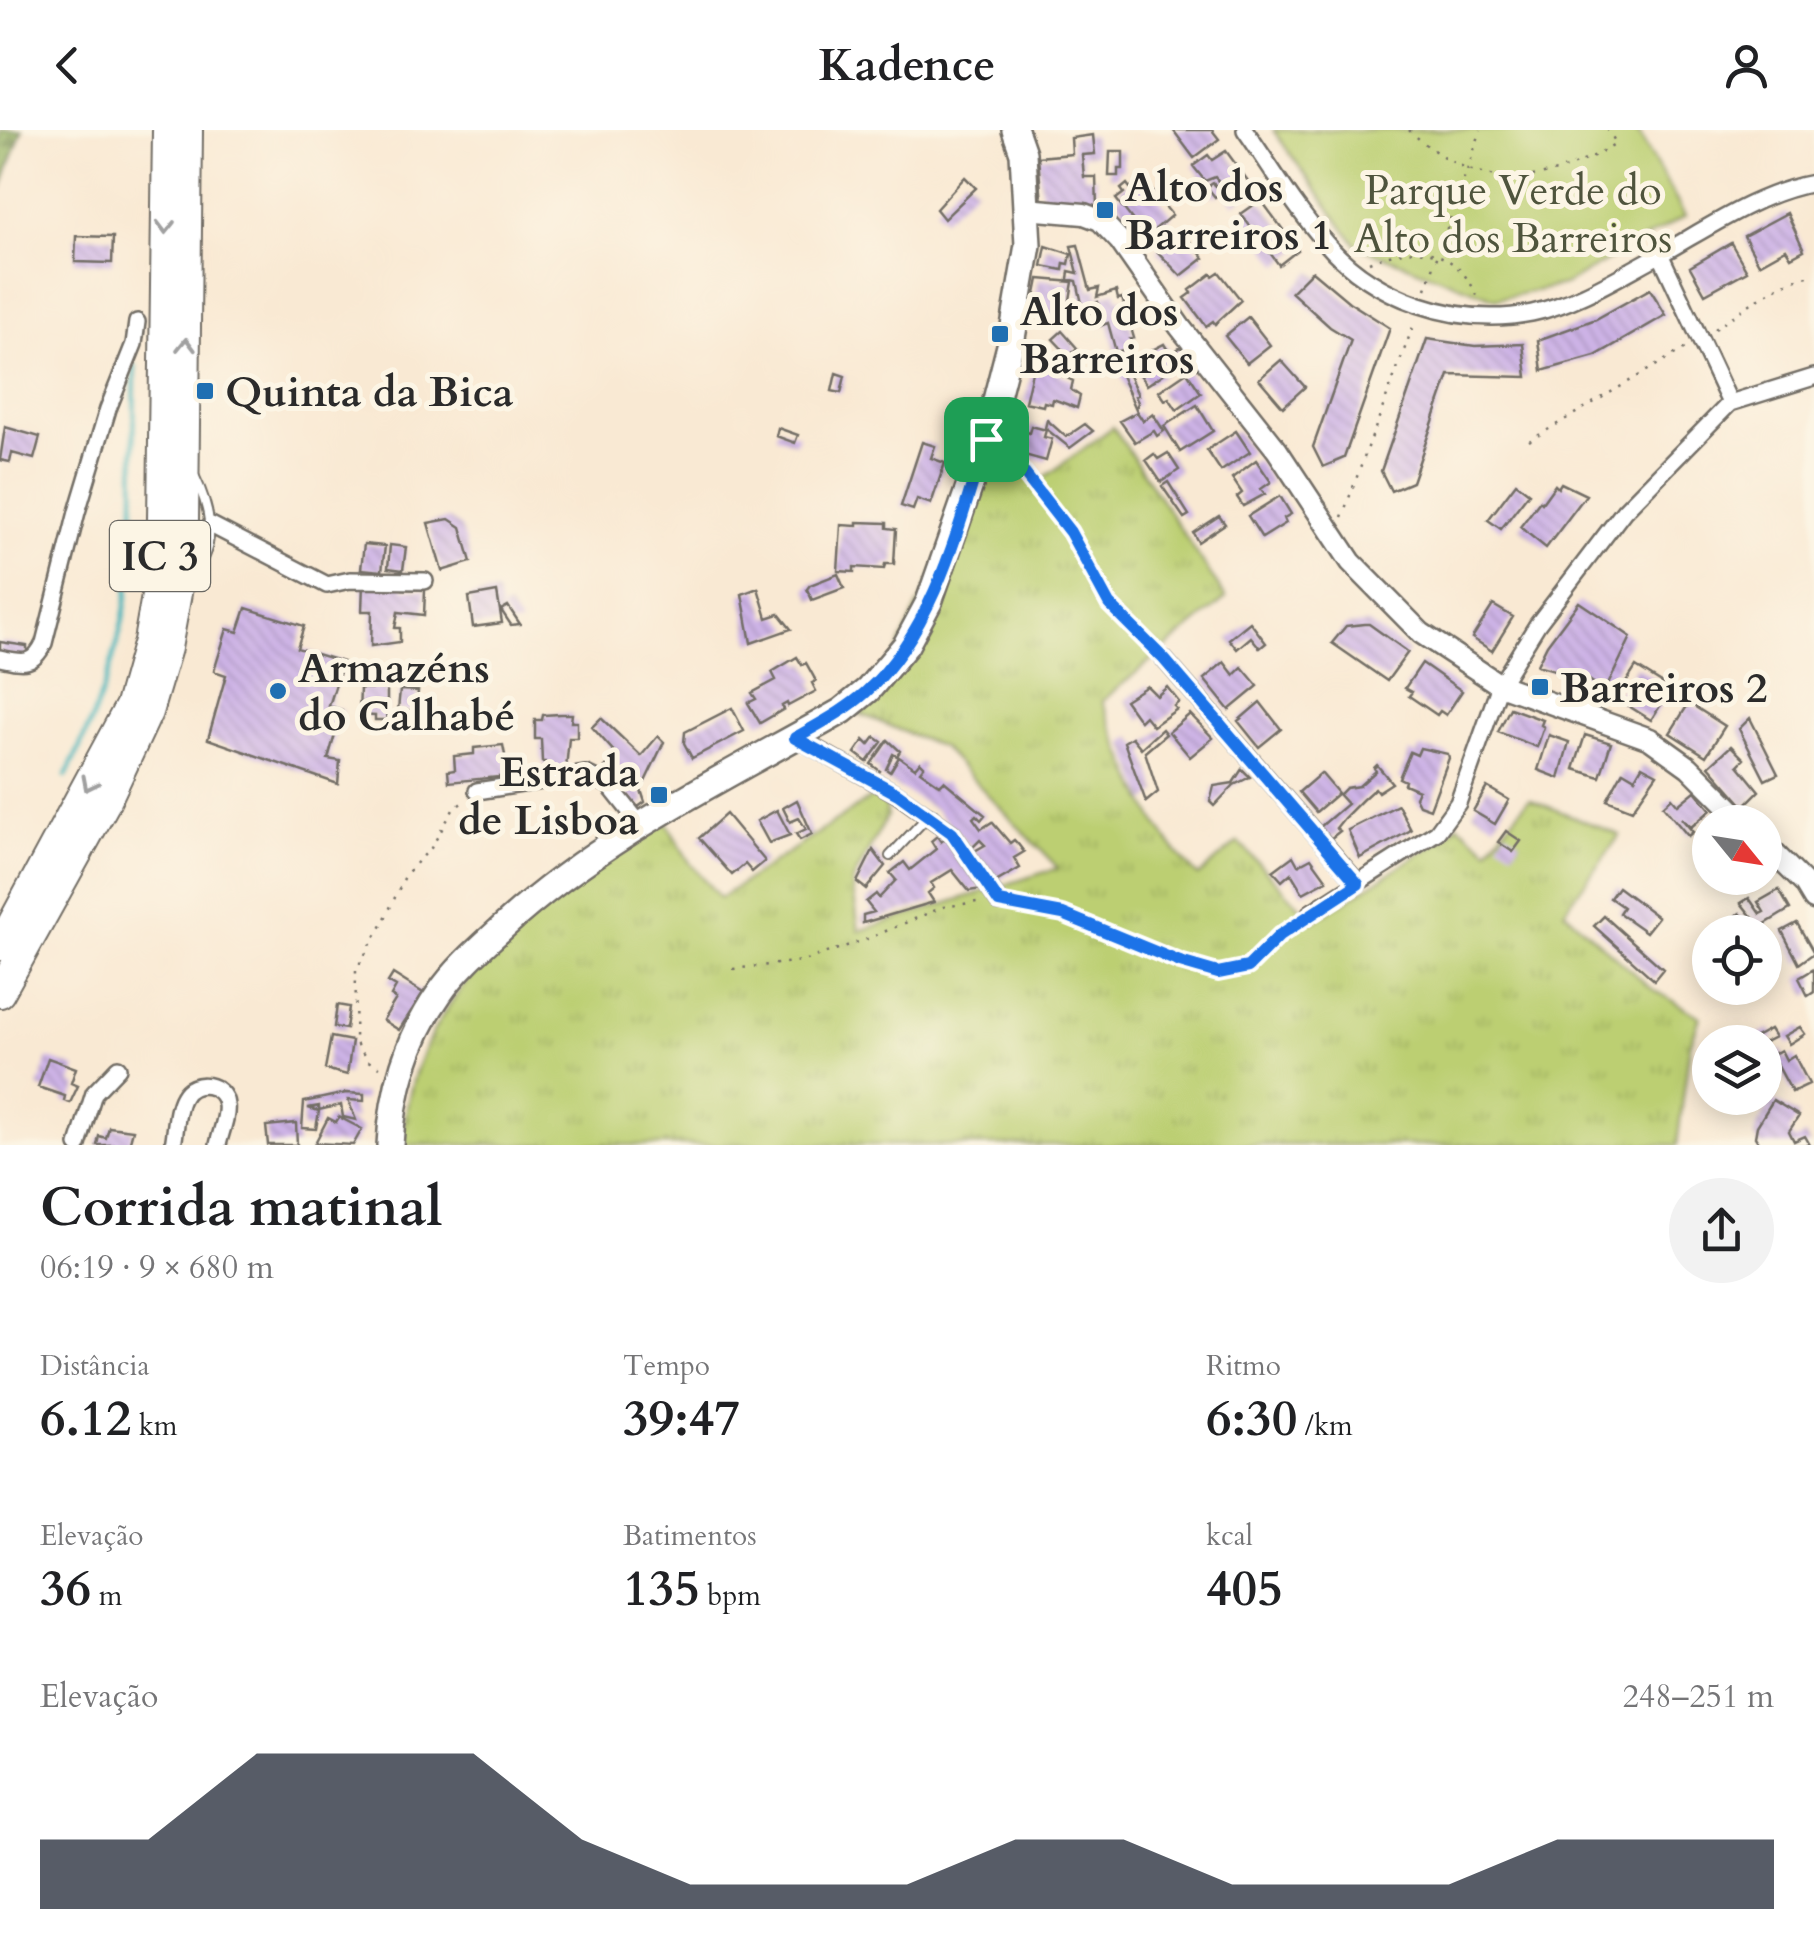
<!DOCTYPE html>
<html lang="pt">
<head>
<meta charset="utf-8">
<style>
  body { margin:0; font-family:Cardo,serif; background:#f2f2f2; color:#202124; height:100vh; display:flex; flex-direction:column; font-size:38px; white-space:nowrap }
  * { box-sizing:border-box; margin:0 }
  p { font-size:32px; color:#757577 }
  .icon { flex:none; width:55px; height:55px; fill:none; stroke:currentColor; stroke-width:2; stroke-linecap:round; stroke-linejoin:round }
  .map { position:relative; height:1015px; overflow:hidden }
  .drawer { display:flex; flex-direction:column; background:#fff; flex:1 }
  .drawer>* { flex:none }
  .needle { width:65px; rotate:120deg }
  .fabs { position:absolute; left:1692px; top:675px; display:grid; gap:20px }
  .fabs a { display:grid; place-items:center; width:90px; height:90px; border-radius:50%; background:#fff; box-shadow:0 5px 25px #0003; font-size:50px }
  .pin { position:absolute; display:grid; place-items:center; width:85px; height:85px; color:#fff; margin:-42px; border-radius:20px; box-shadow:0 5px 15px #0006 }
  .round { display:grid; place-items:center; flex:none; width:105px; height:105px; border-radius:52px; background:#f2f2f2 }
  .headline { display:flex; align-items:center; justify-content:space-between; height:170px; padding:0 40px }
  h1 { font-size:55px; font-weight:700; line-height:75px }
  .figures { display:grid; grid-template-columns:repeat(3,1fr); gap:15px; height:170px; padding:10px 40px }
  .figures div { display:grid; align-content:center }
  .figures b { font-size:50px; font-weight:700 }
  .figures small { font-size:28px; font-weight:400 }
  .figures p { font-size:28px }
  .chart { height:280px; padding:20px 40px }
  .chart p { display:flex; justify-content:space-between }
  .chart svg { width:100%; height:180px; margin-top:10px; fill:#111827; opacity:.7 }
  header { display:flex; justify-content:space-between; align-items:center; height:130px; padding:0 40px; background:#fff; font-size:45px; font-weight:700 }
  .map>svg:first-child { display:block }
  .grass { fill:url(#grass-tufts); stroke:#747d4e; stroke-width:2.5 }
  .forest { fill:url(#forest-firs); stroke:#606e48; stroke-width:2.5 }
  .park { fill:#bccf72; stroke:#747d4e; stroke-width:2.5 }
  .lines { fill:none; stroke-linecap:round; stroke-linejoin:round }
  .stream { stroke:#46b6bc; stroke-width:5 }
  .building { fill:url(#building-back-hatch) }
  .service-casing { stroke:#736e66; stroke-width:12 }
  .minor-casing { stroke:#736e66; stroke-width:20 }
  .tertiary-casing { stroke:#736e66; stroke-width:25 }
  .primary-casing { stroke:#736e66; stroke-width:30 }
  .trunk-casing { stroke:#736e66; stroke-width:32 }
  .path { stroke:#736e66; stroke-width:2.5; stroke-dasharray:2.5 8; stroke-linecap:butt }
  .service { stroke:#fff; stroke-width:8 }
  .minor { stroke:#fff; stroke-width:15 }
  .tertiary { stroke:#fff; stroke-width:20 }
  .primary { stroke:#fff; stroke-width:25 }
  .trunk { stroke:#fff; stroke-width:28 }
  .oneway { stroke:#a0a0a0 }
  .route-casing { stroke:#fff; stroke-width:20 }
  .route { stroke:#1a73e8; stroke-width:12 }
  .poi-dot { fill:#1f6fb2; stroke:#fcf5e5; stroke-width:4 }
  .labels { text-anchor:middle; stroke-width:10; stroke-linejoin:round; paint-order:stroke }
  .shield { fill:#fcf5e5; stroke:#6a6863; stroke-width:2.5 }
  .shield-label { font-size:40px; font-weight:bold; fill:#2b2b2b }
  .poi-label { font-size:42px; font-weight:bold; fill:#2b2b2b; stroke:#fcf5e5; text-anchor:start }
  .park-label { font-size:42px; fill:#4f543d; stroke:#fcf5e5 }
</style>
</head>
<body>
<header><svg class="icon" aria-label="back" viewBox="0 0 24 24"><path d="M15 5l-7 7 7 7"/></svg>Kadence<svg class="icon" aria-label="person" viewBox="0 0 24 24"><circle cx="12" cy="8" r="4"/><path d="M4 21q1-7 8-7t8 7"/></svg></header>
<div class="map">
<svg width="1814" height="1015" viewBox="0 0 1814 1015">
  <defs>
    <pattern id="grass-tufts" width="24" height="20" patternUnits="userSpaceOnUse" patternTransform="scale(2.5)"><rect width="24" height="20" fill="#bccf72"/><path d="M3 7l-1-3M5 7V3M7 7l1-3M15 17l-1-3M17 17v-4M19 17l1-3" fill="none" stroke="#a2b263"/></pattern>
    <pattern id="forest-firs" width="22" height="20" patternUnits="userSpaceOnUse" patternTransform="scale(2.5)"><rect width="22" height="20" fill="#95b264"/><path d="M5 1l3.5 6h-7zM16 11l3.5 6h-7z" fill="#7a9153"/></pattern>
    <pattern id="building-back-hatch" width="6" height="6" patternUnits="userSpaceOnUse" patternTransform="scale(2.5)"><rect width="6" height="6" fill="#cdb3e6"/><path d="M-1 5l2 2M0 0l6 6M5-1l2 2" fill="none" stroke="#b09ac5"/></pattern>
  </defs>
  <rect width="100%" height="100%" fill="#fcf5e5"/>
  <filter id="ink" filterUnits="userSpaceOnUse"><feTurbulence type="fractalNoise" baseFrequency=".01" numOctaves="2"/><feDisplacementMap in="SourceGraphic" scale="20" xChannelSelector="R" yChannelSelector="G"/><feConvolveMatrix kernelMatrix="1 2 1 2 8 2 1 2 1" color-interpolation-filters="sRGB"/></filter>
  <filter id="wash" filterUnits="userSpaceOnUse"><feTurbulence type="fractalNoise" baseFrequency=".0048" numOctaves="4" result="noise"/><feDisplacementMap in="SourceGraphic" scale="40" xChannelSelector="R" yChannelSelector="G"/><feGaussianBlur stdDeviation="2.25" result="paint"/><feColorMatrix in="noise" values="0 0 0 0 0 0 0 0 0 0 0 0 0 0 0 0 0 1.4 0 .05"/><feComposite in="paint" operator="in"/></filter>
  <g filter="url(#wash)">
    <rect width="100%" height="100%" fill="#f9e9d3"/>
    <!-- grass -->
    <path class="grass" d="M1113,297L1226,468L1102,571C1127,635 1148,697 1198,746L1238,712L1314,791L1443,709L1458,694L1488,719L1529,669L1620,705L1564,781L1648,856L1700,887L1690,915L1677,1015H403C408,855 548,773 666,692L690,733L720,768L874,666L885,671L887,686L852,752L859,801L1058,738L942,617L860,584L874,570L994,313L1037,353Z"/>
    <!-- forest -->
    <path class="forest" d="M0,0H22L0,62Z"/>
    <!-- park -->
    <path class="park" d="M1273,0H1637L1685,86L1564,155L1496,169L1357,116Z"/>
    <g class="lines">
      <!-- stream -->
      <path class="stream" d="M66,646C98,582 123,515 130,443C137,374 133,305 135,236"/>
    </g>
    <g id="blocks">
      <!-- building -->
      <path class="building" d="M1173,0H1212L1219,9L1194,28Z
        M1093,5L1095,24L1082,25L1084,47H1096L1097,78L1042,73L1038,27L1072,24L1071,8Z
        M1110,21H1123V39H1118V46H1109Z
        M1226,21L1254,59L1234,74L1224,60L1215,67L1207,57L1213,53L1216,56L1220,54L1215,47L1205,51L1193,36L1208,25L1212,30Z
        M965,47L976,58L944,89L936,79Z
        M1142,48L1172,85L1146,107L1116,69L1124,63L1121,59L1127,54L1130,58Z
        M1261,70L1298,120L1279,135L1241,84Z
        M1787,83L1804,120L1791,127L1786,119L1759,134L1744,106Z
        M1181,101L1204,128L1181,146L1157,121Z
        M76,106L113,107L112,133L75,132Z
        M1731,113L1747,141L1705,164L1690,137Z
        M1078,115L1090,160L1099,158L1097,167L1116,161L1118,169L1122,168L1134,208L1130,209L1132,217L1116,222L1108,193L1100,196L1098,191L1103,190L1098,172L1093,174L1095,182L1084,183L1077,151L1068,149L1069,141L1078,143L1071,116Z
        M1046,116L1071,124L1069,134L1064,133L1063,140L1042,136Z
        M1312,141L1349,172L1390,198L1344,328L1323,337L1313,317L1351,210L1330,197L1291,162Z
        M1219,142L1241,170L1215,194L1213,191L1206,196L1185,168L1192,163L1190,160L1211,144L1213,146Z
        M1039,149L1073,152L1068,182L1060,184L1058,193L1049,191L1050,187L1032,184Z
        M1650,159L1666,185L1595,226L1542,241L1538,210L1596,189Z
        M1248,187L1270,215L1247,233L1225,206Z
        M1062,201L1077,218L1069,226L1053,209Z
        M1427,209L1475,216L1523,214L1527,247L1449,245L1412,352L1391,361L1381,341Z
        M1164,214L1177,235L1147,255L1131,231Z
        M1181,217L1191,231L1182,237L1172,223Z
        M1035,229L1053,233L1052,236L1061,238L1059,244L1073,251L1071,260L1080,266L1077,278L1053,269L1052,274L1044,272L1043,276L1025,272Z
        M1122,230L1138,265L1135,266L1138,272L1136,279L1116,234Z
        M1281,230L1305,257L1283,277L1259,249Z
        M1187,242L1201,263L1177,280L1169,268L1165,270L1159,261Z
        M836,243L845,246L841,263L832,261Z
        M1197,275L1213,301L1180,322L1164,296Z
        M1137,282L1143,291L1153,284L1164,301L1157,306L1154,301L1135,312L1120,291Z
        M1047,290L1066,307L1085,294L1093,301L1070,318L1045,298Z
        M1031,296L1046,300L1044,307L1052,309L1046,331L1017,323L1023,301L1029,303Z
        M5,297L40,307L34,329L12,323L10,332L0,330Z
        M778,298L798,305L795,313L776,306Z
        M1236,301L1250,322L1221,341L1207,320Z
        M922,312L935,316L931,328L945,333L931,374L917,369L913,380L901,376Z
        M1168,323L1179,340L1161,352L1146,330L1154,324L1158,329Z
        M1256,330L1271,352L1261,359L1265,364L1243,376L1237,367L1242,363L1232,348Z
        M1168,352L1189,385L1184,388L1162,356Z
        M1516,353L1529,363L1501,399L1488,390Z
        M1561,353L1586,365L1546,418L1520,397L1540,371L1542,373L1555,355L1558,358Z
        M1280,366L1291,384L1284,388L1286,393L1262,408L1248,386Z
        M1219,386L1225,394L1198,412L1193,403Z
        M449,389L461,397L471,432L442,441L428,393Z
        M857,392L887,393V398L896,399L894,434H885L884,439L854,437V442L838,441L841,395L857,396Z
        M364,414L385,416L382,441L361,439Z
        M390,415L406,417L403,440L388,438Z
        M838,444L844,458L812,470L807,459L810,455Z
        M363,453L403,454V459L425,460L424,485L398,482L395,498H400V512L371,516L372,481H362Z
        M758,458L767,488L779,484L791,499L751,513L742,464Z
        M497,462L502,493L473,497L469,467Z
        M1579,472L1631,507L1605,561L1589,550L1537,535L1547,515Z
        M1493,475L1513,487L1492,521L1472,508Z
        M508,476L520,494L511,495L501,480Z
        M246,478L304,496L297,518L343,532L329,576L342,580L328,629L340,631L338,654L208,609L226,545L214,541L227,499L238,502Z
        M1250,492L1266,513L1260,518L1251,507L1237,519L1229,509Z
        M1364,494H1369L1408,522L1387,551L1332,513L1346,496Z
        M0,512L27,516V528L0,524Z
        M797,527L802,535L806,533L816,551L812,553L816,561L788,576L787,573L782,576L784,579L760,593L748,573L756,569L752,563L776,550L772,542Z
        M1224,532L1234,545L1242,537L1258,556L1229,580L1204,549Z
        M1422,533L1462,561L1446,585L1440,581L1437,585L1409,566L1412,562L1405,558Z
        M1636,537L1671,559L1651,590L1616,568Z
        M1147,556L1157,566L1167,557L1179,572L1174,576L1177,579L1153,596L1145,586L1140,591L1125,570Z
        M360,558L387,559V590H375V586L359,585Z
        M400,560L418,561L416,581L398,580Z
        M1260,572L1281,599L1259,617L1238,591Z
        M1689,573L1725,596L1706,626L1670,603Z
        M732,578L744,601L692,628L684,613L685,602Z
        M1510,578L1543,590L1541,595L1544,597L1537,617L1498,602Z
        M560,584H572L571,592H577V608H569L566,639H545V632H542L541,609H535V590H542L543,585Z
        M1190,584L1213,608L1190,627L1169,602Z
        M601,588L641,626L658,606L664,612L641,660L645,672L638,677L605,637L617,625L592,597Z
        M1750,588L1778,644L1765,650L1739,599Z
        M1162,599L1166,604L1145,622L1158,662L1146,672L1124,612L1132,607L1141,618Z
        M1549,605L1569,612L1559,648L1538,640Z
        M1585,605L1611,613L1600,647L1574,639Z
        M875,607L882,612L867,632L855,623L864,610L869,615Z
        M888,610L900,621L897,626L893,624L886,639L890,642L899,627L915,638L920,632L924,636L920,641L940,655L944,651L985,685L981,690L976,685L973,688L981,699L992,692L1010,713L1014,710L1018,714L1024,722L1014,728L1020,738L994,753L973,722L985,715L980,710L972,718L936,680L877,645L880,641L871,634Z
        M503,615L509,646L449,652L448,641L455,640L454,626L474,624V618Z
        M1731,616L1744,629L1738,635L1759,661L1744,676L1709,636Z
        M1420,618L1448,624L1449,628L1430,679L1419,675L1415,667L1418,660L1404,654L1405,651L1399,648L1410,622L1417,625Z
        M1377,635L1392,653L1378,662L1375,658L1362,670L1344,688L1336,698L1340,701L1330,709L1320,697L1347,674L1339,665L1346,658L1359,656L1376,641L1374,638Z
        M1642,636L1657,644L1632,680L1607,670L1623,641L1635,648Z
        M1242,639L1250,647L1234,655L1214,676L1210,672L1214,656L1233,653Z
        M1321,643L1338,663L1316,682L1299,662Z
        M1487,657L1509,670L1495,694L1473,681Z
        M1695,661L1711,680L1691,697L1681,688L1693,702L1688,706L1663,676L1672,668L1678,675Z
        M797,670L812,704L800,710L796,704L806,699L799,688L790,692L783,678Z
        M1398,675L1411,700L1360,728L1348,700Z
        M777,680L790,705L769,713L757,691Z
        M726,684L765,731L752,742L745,734L732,745L699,708Z
        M1506,701L1521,711L1513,722L1498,712Z
        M937,706L941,712L948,706L982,759L969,761L952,740L931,753L934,758L928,763L934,772L863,793V785L874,782L866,772L876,764L879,768L896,750L890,743L904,732L910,740L936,719L931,711Z
        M873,720L885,736L866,759L857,752Z
        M1293,726L1298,735L1311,728L1327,750L1303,763L1291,743L1282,751L1273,741Z
        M1618,757L1658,787L1646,802L1619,783L1623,777L1610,768Z
        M1779,760L1790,779L1760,797L1741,773L1749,768L1760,784L1764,782L1758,772Z
        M1740,783L1756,802H1742L1732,789Z
        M1604,786L1663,839L1654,850L1594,796Z
        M1797,793L1814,823L1799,834L1782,801Z
        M1814,839V862L1808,866L1799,848Z
        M393,844L423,863L399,900L383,890L396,869L391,866L396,857L388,852Z
        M337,875L349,877L346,899L334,897Z
        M1800,897L1805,904L1789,914L1784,906Z
        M1770,899L1775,907L1765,912H1746Z
        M331,907L352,911L347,945L325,939Z
        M1781,920L1786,930L1794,925L1809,954L1792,962L1772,925Z
        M48,928L76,938L71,953L78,956L70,973L64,971L65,966L38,957Z
        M346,963L364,964V971L348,970L356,990L343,987L341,975L319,980V976L308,978L319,981L316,999L302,998L304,972Z
        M1773,970L1799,986L1789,1001L1794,1011L1805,1006L1810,1015H1760L1755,1007L1757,996Z
        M339,987L362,999L353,1015L315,1013L328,988L336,992Z
        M296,993L297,1015H268L266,996Z
        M109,997L133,1000L129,1015H97L99,1006L106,1008Z"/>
    </g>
  </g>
  <g filter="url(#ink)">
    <use href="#blocks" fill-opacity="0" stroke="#736e66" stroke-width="2.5"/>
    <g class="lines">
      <defs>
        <path id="service" d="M187,447C220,421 211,380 195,347
          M890,726L928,686"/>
        <path id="minor" d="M1245,0C1271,37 1295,78 1325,112C1373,169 1458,198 1532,183C1579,173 1621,145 1663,123C1711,96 1759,63 1814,53
          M1660,124L1730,273
          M211,395L327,455L350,450L425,451
          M0,528C23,533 33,536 44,513L77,382L108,279L134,214L137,192
          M1164,529L1358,753
          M795,607L897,664L952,703L999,772
          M477,661L586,644L609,655L640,694
          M1310,783L1437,702L1458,673L1500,555L1537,495L1624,381L1730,273L1814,247
          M78,1015L94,963L118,938
          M173,1015C176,1001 176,979 183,967C193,948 224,953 226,975C228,986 220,1004 218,1015"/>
        <path id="tertiary" d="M1026,79L1084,84L1100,90L1120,111L1180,197L1277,320L1351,432L1421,503L1500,555L1650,609L1689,637L1744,692
          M1765,714L1805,754L1814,769"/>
        <path id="primary" d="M390,1015C392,962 408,908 439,864C455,840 480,818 502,798C602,706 724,648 842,581L868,560L906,515L929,472L986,309L1012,208L1028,115L1023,23L1015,0"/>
        <path id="trunk" d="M0,816L130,575L148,511L159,449L162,389L167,0
          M0,863L105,674L148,582L167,518L179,452L184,391L188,0"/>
      </defs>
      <!-- service casing -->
      <use href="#service" class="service-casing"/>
      <!-- minor casing -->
      <use href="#minor" class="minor-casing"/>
      <!-- tertiary casing -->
      <use href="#tertiary" class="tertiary-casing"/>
      <!-- primary casing -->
      <use href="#primary" class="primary-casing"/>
      <!-- trunk casing -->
      <use href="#trunk" class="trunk-casing"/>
      <!-- path -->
      <path class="path" d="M1409,0C1474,62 1544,59 1616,13L1608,0
        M1369,132C1419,111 1458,119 1480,172
        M1426,159L1481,0
        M1715,199C1744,179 1778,150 1814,145
        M1529,311L1687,217
        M1002,323L1024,343L1070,402L1109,474L1152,517
        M1342,387L1415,191
        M1015,775L1063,784L1180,833L1218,843L1248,837L1297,793
        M733,839L803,831L867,809L943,777L977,772
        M380,937L368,931L355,912L356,840L382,795L406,744L431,718L453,680L464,671"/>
      <!-- service -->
      <use href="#service" class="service"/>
      <!-- minor -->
      <use href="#minor" class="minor"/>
      <!-- tertiary -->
      <use href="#tertiary" class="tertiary"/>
      <!-- primary -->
      <use href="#primary" class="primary"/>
      <!-- trunk -->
      <use href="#trunk" class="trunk"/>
    </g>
    <!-- one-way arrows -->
    <defs><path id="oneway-chevron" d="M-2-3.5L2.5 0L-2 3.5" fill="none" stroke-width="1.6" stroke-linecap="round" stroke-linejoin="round" transform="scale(2.5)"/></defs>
    <g class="oneway">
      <use href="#oneway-chevron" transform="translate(166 97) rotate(91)"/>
      <use href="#oneway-chevron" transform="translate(186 215) rotate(-89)"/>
      <use href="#oneway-chevron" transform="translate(89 654) rotate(117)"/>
    </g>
  </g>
  <g class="lines" filter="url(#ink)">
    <defs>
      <path id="route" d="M986,309L1024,343L1070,402L1109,474L1164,529L1358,754L1280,805L1248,837L1218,843L1180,832L1063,784L999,772L952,703L898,664L795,608C819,594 845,581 866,562C935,499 959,395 986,309Z"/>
    </defs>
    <!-- route casing -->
    <use href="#route" class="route-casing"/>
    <!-- route -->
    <use href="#route" class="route"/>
  </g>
  <!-- markers -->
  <g class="poi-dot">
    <rect x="1095" y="70" width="20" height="20" rx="5"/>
    <rect x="990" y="194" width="20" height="20" rx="5"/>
    <rect x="195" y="251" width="20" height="20" rx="5"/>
    <rect x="1530" y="547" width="20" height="20" rx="5"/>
    <circle cx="278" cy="561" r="10"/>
    <rect x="649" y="655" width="20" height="20" rx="5"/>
  </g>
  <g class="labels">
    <!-- shield labels -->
    <rect class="shield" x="110" y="391" width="100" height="70" rx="8"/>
    <g class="shield-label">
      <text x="160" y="440">IC 3</text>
    </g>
    <!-- poi labels -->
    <g class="poi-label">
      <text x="1125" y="71">Alto dos<tspan x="1125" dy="48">Barreiros 1</tspan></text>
      <text x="1020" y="195">Alto dos<tspan x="1020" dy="48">Barreiros</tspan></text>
      <text x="225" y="276">Quinta da Bica</text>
      <text x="298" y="552">Armazéns<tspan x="298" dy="48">do Calhabé</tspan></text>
      <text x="1560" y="572">Barreiros 2</text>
      <text x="639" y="656" text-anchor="end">Estrada<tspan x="639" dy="48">de Lisboa</tspan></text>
    </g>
    <!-- park labels -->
    <g class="park-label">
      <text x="1513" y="74">Parque Verde do<tspan x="1513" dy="48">Alto dos Barreiros</tspan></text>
    </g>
  </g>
</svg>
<div class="fabs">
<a><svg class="needle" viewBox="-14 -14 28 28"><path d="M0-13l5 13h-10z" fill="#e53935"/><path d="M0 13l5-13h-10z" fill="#757577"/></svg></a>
<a><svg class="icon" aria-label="locate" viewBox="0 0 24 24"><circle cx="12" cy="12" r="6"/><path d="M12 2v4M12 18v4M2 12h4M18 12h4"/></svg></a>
<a><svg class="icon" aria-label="layers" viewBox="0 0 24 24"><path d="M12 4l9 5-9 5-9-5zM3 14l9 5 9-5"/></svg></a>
</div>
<div class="pin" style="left:986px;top:309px;background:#1e9e55"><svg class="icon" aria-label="arrive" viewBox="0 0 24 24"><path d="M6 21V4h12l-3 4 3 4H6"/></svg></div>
</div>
<section class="drawer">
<div class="headline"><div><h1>Corrida matinal</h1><p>06:19 · 9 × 680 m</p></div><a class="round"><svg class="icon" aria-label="share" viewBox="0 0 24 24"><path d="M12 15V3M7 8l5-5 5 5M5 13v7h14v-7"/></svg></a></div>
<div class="figures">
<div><p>Distância</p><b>6.12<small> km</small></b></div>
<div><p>Tempo</p><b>39:47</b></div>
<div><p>Ritmo</p><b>6:30<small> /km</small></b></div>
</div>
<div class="figures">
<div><p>Elevação</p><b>36<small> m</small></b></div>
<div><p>Batimentos</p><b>135<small> bpm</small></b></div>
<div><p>kcal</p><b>405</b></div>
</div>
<div class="chart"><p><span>Elevação</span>248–251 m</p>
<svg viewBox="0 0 160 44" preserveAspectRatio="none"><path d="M0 44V27L10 27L20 6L30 6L40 6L50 27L60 38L70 38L80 38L90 27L100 27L110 38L120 38L130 38L140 27L150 27L160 27V44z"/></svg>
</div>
</section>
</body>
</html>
